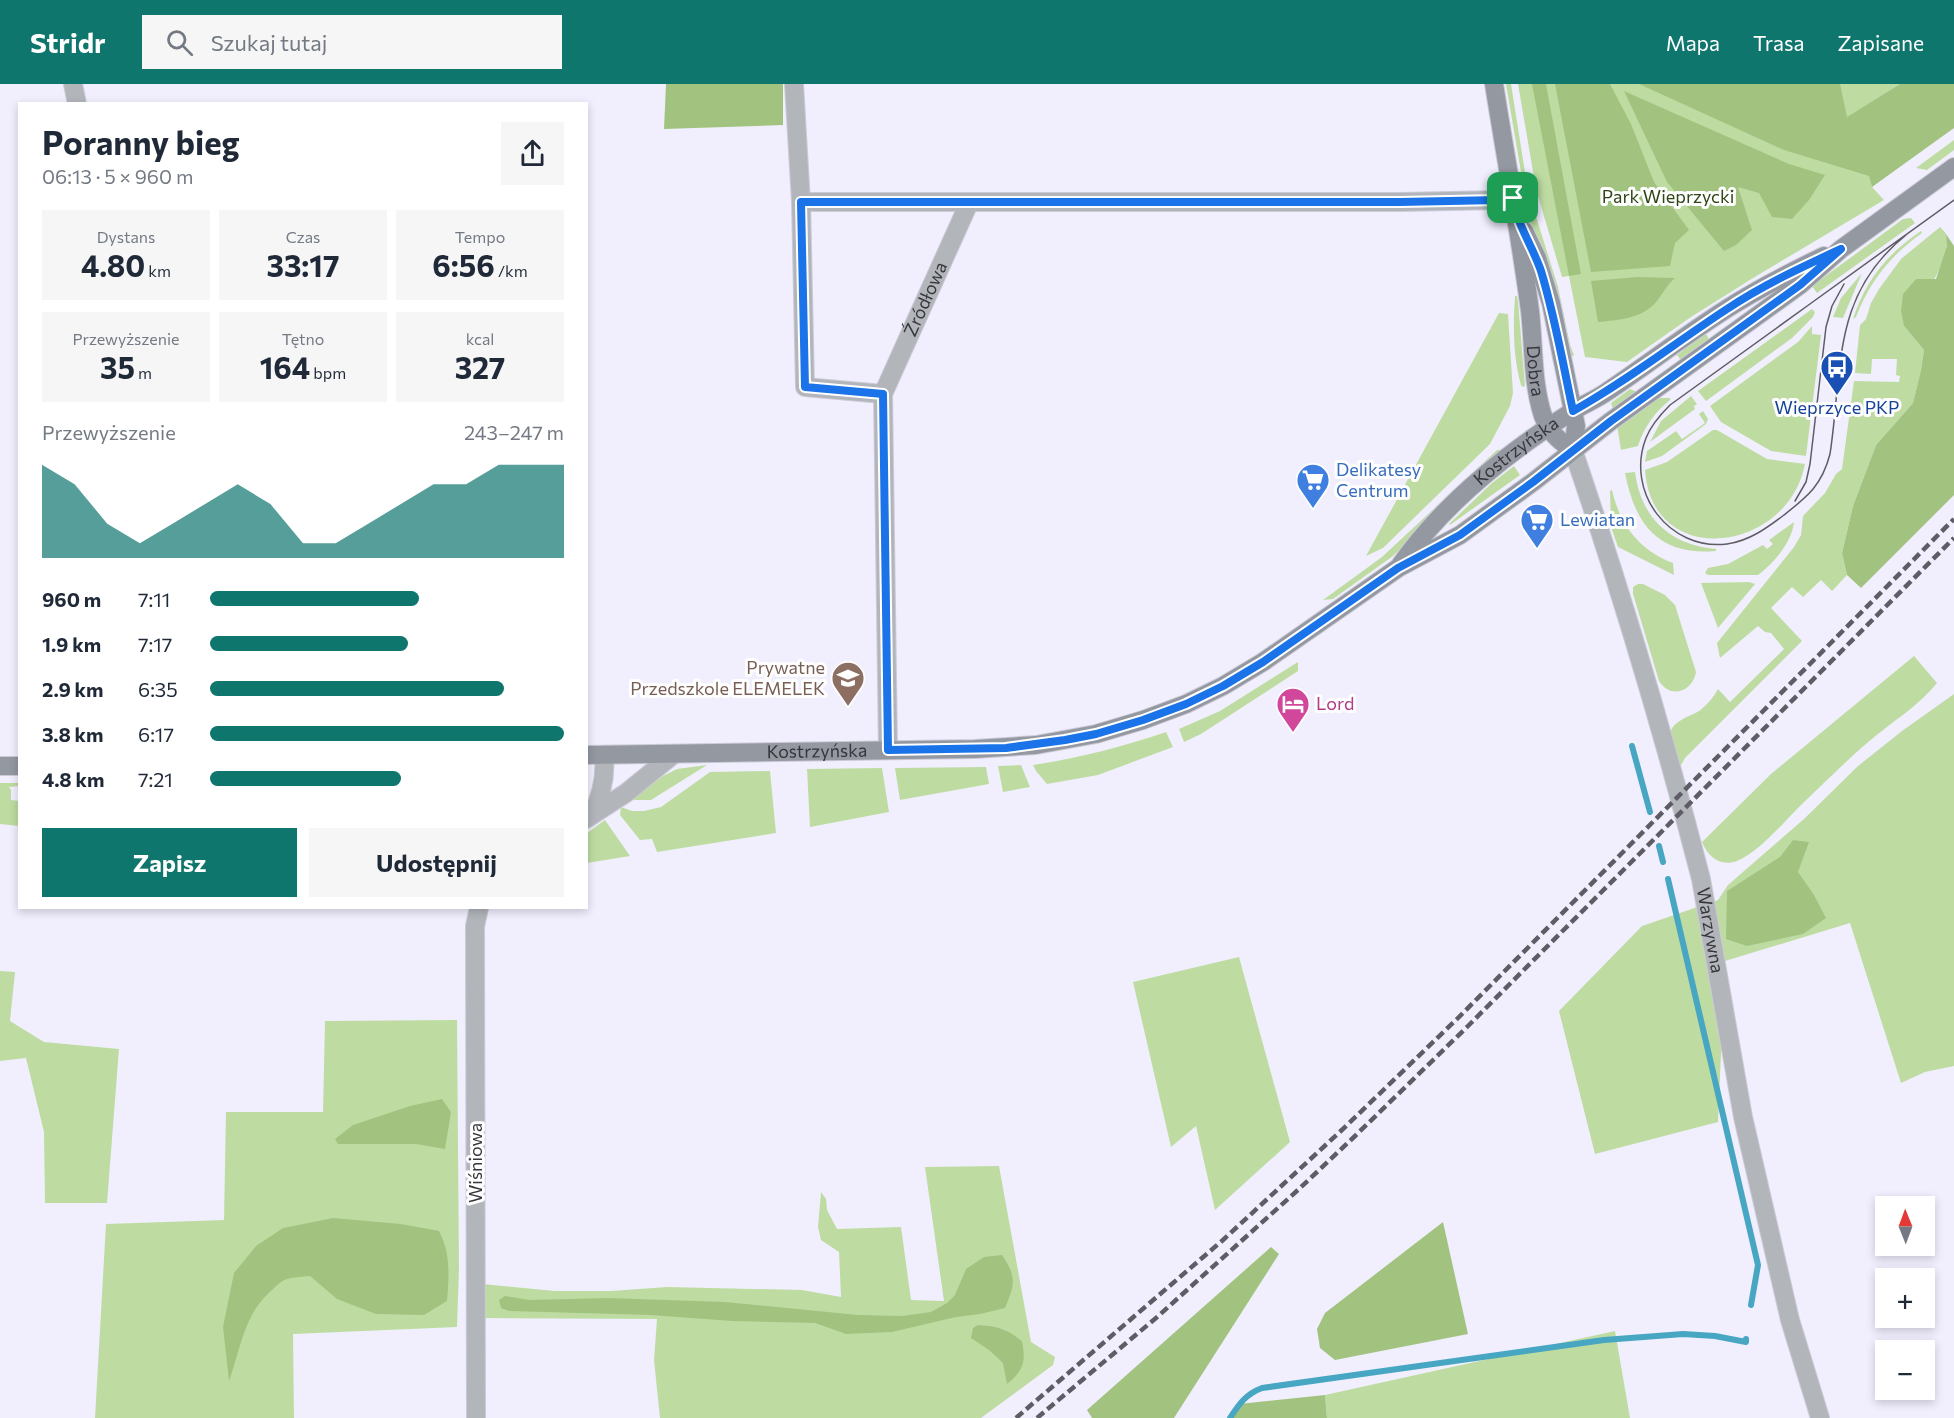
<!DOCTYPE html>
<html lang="pl">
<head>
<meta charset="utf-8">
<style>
  body { margin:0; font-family:Commissioner,sans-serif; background:#f6f6f7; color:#1f2937; height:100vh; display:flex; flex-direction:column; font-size:22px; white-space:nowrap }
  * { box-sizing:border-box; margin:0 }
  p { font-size:20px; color:#747a83 }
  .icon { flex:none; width:33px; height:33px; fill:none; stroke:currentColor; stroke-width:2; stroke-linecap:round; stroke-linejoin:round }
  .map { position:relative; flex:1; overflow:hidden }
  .panel { position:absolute; left:18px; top:18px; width:570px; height:807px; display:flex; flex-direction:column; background:#fff; border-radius:0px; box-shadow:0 3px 9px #0003 }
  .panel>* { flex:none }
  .needle { width:39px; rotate:359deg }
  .fabs { position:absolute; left:1875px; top:1112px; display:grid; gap:12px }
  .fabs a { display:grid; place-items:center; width:60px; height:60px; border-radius:0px; background:#fff; box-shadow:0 3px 9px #0003; font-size:30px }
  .pin { position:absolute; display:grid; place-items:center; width:51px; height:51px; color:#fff; margin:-26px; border-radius:12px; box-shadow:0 3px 9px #0006 }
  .round { display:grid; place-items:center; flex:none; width:63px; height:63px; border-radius:0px; background:#f6f6f7 }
  .overview { display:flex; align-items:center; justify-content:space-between; height:102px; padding:0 24px }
  h1 { font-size:33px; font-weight:700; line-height:45px }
  .metrics { display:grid; grid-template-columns:repeat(3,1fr); gap:9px; height:102px; padding:6px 24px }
  .metrics div { display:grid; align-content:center; border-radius:0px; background:#f6f6f7; text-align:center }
  .metrics b { font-size:30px; font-weight:700 }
  .metrics small { font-size:16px; font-weight:400 }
  .metrics p { font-size:16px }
  .chart { height:168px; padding:12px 24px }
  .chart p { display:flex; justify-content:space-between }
  .chart svg { width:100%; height:108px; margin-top:6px; fill:#0f766e; opacity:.7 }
  .primary-button { display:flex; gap:12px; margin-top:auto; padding:12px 24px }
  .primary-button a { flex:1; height:69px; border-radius:0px; background:#0f766e; color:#fff; font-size:24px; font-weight:700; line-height:69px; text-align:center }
  .primary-button a+a { background:#f6f6f7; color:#1f2937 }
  ul { padding:0 24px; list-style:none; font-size:20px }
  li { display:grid; grid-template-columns:96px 72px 1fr; align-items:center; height:45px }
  li i { height:15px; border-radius:8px; background:#0f766e }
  header { display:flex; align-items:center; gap:36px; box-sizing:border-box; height:84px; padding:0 30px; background:#0f766e; color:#fff }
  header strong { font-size:28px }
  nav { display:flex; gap:33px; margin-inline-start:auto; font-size:21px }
  .search { width:420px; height:54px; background:#f6f6f7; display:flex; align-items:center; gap:15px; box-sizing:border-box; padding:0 21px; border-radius:0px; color:#747a83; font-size:22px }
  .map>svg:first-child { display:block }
  .green { fill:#bedca1 }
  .forest { fill:#a2c380 }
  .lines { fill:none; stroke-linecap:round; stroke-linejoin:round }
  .stream { stroke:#47a6c2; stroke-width:6 }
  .street-casing { stroke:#cccad7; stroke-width:20 }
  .secondary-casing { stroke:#cccad7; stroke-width:20 }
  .street { stroke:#b2b6bb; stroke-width:18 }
  .secondary { stroke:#9498a1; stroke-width:18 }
  .tram { stroke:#5e5c64; stroke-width:1.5 }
  .rail { stroke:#5e5c64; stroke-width:4.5; stroke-dasharray:9 4.5; stroke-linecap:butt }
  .route-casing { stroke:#fff; stroke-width:12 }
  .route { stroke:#1a73e8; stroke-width:8 }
  .labels { text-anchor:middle; stroke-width:6; stroke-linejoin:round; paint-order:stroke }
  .park-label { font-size:18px; fill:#304516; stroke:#fefefe }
  .street-label { font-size:18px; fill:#37363c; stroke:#fefefe }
  .transit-label { font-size:18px; fill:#164399; stroke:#fefefe }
  .shop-label { font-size:18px; fill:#366cbe; stroke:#fefefe; text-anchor:start }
  .education-label { font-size:18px; fill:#785e54; stroke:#fefefe; text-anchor:end }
  .hotel-label { font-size:18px; fill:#b23c85; stroke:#fefefe; text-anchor:start }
</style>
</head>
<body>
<header>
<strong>Stridr</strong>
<div class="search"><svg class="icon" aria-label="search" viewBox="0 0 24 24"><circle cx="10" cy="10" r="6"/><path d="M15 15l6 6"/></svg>Szukaj tutaj</div>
<nav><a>Mapa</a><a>Trasa</a><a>Zapisane</a></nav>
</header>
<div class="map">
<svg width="1954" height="1334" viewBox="0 0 1954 1334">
  <rect width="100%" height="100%" fill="#f1effe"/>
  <!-- green -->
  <path class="green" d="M1506,0H1511L1528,107L1558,203L1570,261L1574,271L1568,276L1548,188L1528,129Z
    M1518,0H1900L1847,34L1870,92L1872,103L1884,116L1753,194L1691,233L1627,278L1585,273L1569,192L1562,193L1536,105Z
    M1954,56V66L1927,86L1916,84Z
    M1911,134L1915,139L1817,209L1812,202L1903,135Z
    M1940,143C1942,145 1945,148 1946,150C1954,174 1917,223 1904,242L1924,266L1921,286L1913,319L1876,361L1853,422L1842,469L1847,491L1832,507L1821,496L1803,513L1792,503L1771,524L1802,557L1685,674L1677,688C1675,677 1670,666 1670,655C1668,638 1687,634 1699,627C1707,621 1713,614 1718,605L1730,618L1784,565L1771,549L1765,548L1758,542L1720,574L1717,559L1794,463L1801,451L1803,432L1825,409L1836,390L1842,385L1854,297L1899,298L1900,292L1896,291L1897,275H1872L1871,290L1855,289L1860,241L1866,235L1871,219L1879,205L1901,175Z
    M1921,147L1922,149C1890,172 1870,197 1856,233L1853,235C1865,197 1888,169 1921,147Z
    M1862,189L1843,234L1833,233L1841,214Z
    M1515,212H1517L1518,217L1525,302L1523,303L1521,301C1513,273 1513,241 1515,212Z
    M1812,225L1815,228L1813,233L1792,254L1706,317L1698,307Z
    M1499,229L1508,230L1513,309L1510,322L1490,360L1383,464L1366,472Z
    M1812,242V250L1821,251L1806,372L1771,367L1721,338L1710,322L1798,258Z
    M1704,251H1707L1709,256L1681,276L1677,271Z
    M1630,305L1637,308L1613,326L1611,319Z
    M1691,312L1697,320L1694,322L1695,325L1650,358L1661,337Z
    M1654,314H1670V316C1655,328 1644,343 1638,362L1621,366L1617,341Z
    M1703,327L1708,335L1706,340L1662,372L1645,378L1647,367L1676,347L1682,355L1705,339L1699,330Z
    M1713,346H1717L1767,375L1805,380C1788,469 1652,487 1645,386L1667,378Z
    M1497,366H1502L1393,472L1333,515L1323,516L1382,473Z
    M1514,382L1520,391L1450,441L1449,440L1492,399Z
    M1635,388C1641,434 1670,461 1716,465V467C1659,472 1635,441 1625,389Z
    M1612,406C1620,441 1639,466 1673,479L1674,491L1618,463L1611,443L1610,407Z
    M1794,438C1792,458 1774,479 1758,491H1708L1705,489L1708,484L1728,480L1763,461L1767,465L1773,460L1769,456Z
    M1749,498L1755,500L1718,544L1701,499Z
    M1638,500H1643L1665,511L1675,521L1696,588C1693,607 1671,616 1659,597L1633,510V503Z
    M1914,572L1937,599C1918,623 1891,638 1867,659C1844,679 1822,701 1800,722C1784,738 1758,769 1737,777C1720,783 1708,773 1702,758L1771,690Z
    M1298,578V587L1201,650L1184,658L1179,645L1220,627Z
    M1954,610V982L1925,988L1901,999L1850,839L1725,877L1718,1038L1595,1070L1559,927L1642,842L1718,816L1728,801L1804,735L1858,682L1902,647Z
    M1166,648L1173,663L1098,691L1047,700L1036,687L1033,681C1079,674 1122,663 1166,648Z
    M707,681L651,716H631L663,692L677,685Z
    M1021,681L1030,703L1003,708L998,682Z
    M986,683L989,700L900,716L895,684Z
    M882,684L889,728L810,743L807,685Z
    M770,687L776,749L657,768L652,755L640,756L620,731L621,723L632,727H644L661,723L710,688Z
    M0,699H19V702L9,703L11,706V716L19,717V742L0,740Z
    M605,736L630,772L587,779V749Z
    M1239,873L1290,1058L1215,1126L1196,1042L1171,1063L1133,898Z
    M0,887L15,888L10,937L44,958L119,965L107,1119H45L44,1048L26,974L0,977Z
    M457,936L459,1185L457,1243L293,1250L294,1334H95L106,1140L224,1136L226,1028H323L325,937Z
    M999,1082L1031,1258L1055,1273L1053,1281L981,1334H660L654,1276L657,1235L484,1234L483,1200L555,1207H611L667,1203L802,1206L841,1213L839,1168L821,1156L818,1143L821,1108L826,1115L827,1126L837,1145L901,1143L911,1216L944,1217L925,1083Z
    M1615,1247L1630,1334H1327L1325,1311Z"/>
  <!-- forest -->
  <path class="forest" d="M666,0H783V41L664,45Z
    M1532,0H1546L1581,190L1569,192Z
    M1555,0H1610L1631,40L1654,98L1689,146L1675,159L1670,182L1591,188Z
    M1639,0H1840L1847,33L1900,0H1954V44L1872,103L1869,92L1784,66Z
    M1624,7L1789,80L1825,91L1809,116L1792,135L1772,133L1759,109L1738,103L1752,146L1736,161L1724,167L1667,98Z
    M1946,150L1954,162V411L1861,504L1847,491L1842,469L1853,422L1876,361L1913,319L1921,286L1924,266L1904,242L1901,227L1903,210L1916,195H1936L1947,162Z
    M1637,193L1675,194C1666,202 1664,208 1657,217C1642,235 1619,236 1598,238L1591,197Z
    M1793,756L1809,758L1798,788L1814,811L1826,834L1803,850L1747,862L1726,855L1727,807L1780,773Z
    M442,1015L451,1028L445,1065L416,1060H338L335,1055L353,1041L410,1022Z
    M333,1134L401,1140L439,1147C451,1170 449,1192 447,1217L424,1231L376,1230L337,1215L310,1192C302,1193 294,1193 287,1195C281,1197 276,1202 272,1206C244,1230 241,1264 229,1297L223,1243L234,1189L256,1162L283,1144Z
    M1443,1138L1468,1250L1335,1276L1320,1264L1317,1245L1325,1229Z
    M1271,1163L1279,1170L1174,1334H1092L1087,1326Z
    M1002,1171C1017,1193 1015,1200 1005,1224L980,1230L956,1233L892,1248L846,1250L815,1239L732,1237L650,1231L509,1227L501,1224L499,1216L505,1212L530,1216L608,1214L725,1218L858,1231L902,1232L931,1228L947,1219L955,1211L966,1185L984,1173Z
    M978,1241C997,1242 1007,1245 1022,1257C1026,1278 1024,1286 1007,1300L1003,1279L989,1266L971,1254L973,1244Z
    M1325,1311L1327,1334H1230L1239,1320Z"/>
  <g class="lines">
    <!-- stream -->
    <path class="stream" d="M1632,662L1650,728
      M1659,762L1663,778
      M1668,795L1758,1181L1751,1221
      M1230,1334C1239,1320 1246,1310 1262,1304L1604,1256L1683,1250L1715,1252L1746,1258V1255"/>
    <defs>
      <g id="street">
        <path d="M73,0L77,20"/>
        <path d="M794,0L801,118L805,303L883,310"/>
        <path d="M801,118H1400L1499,116L1513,114"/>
        <path id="s1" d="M1573,366C1621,507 1664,651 1701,795L1743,1033L1790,1236L1820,1334"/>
        <path id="s2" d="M888,666L883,310L969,119"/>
        <path d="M592,731C602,711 606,693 604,671"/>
        <path d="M586,735L626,709L674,670"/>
        <path d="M476,1334L475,842L479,824"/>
      </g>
      <g id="secondary">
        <path id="s3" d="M1494,0C1506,76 1520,151 1530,227C1534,262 1532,298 1543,332C1549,348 1559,357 1573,366"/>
        <path d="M1524,147L1537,174L1551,219L1576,342L1573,366"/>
        <path id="s4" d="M1401,480C1445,418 1508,368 1573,327C1584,320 1597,315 1608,307C1648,280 1687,250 1728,224C1758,205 1791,188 1824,172"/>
        <path id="s5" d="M586,671L975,665L1036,661L1096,650L1143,636L1186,620L1223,602L1263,578L1398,484L1460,451L1533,398L1611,337L1800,201L1841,165L1954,83"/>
        <path d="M0,682H20"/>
      </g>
    </defs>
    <!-- street casing -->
    <use href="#street" class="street-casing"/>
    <!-- secondary casing -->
    <use href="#secondary" class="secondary-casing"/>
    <!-- street -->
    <use href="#street" class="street"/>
    <!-- secondary -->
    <use href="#secondary" class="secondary"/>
    <!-- tram -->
    <path class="tram" d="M1906,151C1831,211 1843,285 1830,370C1822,401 1808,412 1784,431C1767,444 1749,457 1727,460C1669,467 1625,408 1646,354C1651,341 1660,331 1670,321C1765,253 1859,184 1954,116
      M1795,417L1806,398L1810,380L1826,243L1832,222L1844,200"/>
    <!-- rail -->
    <path class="rail" d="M1016,1334L1223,1156L1344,1044L1457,935L1954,435
      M1037,1334L1156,1234L1299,1105L1354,1053L1468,942L1954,454"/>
  </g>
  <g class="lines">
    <defs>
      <path id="route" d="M1513,114C1516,139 1533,163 1541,187C1555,233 1563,280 1573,327C1627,297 1675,259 1727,225C1763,201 1802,183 1841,165L1800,201L1611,337L1533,398L1460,451L1398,484L1263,578L1223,602L1186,620L1143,636L1096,650L1065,656L1006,664L888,666L883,310L805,303L801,118H1400L1499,116Z"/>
    </defs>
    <!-- route casing -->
    <use href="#route" class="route-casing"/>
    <!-- route -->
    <use href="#route" class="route"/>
  </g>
  <!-- icons -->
  <defs>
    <symbol id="bus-pin" viewBox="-11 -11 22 30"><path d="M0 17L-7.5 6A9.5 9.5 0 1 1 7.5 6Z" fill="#1a4fb4" stroke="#fefefe"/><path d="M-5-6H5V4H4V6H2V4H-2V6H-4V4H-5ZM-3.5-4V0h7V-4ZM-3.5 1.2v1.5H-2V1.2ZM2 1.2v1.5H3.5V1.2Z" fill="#fff"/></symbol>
    <symbol id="supermarket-pin" viewBox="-11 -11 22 30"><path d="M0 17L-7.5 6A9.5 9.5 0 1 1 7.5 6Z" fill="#3f7fe0" stroke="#fefefe"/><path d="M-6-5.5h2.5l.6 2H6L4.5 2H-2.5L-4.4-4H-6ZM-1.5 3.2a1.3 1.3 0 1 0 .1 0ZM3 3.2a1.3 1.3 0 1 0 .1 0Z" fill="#fff"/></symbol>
    <symbol id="school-pin" viewBox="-11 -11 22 30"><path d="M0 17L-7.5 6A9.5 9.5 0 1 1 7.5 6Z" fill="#8d6e63" stroke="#fefefe"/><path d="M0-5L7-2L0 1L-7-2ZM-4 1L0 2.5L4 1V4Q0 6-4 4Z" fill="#fff"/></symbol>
    <symbol id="hotel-pin" viewBox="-11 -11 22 30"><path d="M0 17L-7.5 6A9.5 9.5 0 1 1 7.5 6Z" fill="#d1479c" stroke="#fefefe"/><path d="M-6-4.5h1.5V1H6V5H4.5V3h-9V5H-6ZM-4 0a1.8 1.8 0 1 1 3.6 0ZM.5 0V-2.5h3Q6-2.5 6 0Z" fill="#fff"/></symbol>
  </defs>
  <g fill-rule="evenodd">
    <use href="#bus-pin" x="1818" y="264" width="38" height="52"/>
    <use href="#supermarket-pin" x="1294" y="377" width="38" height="52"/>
    <use href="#supermarket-pin" x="1518" y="417" width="38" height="52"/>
    <use href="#school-pin" x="829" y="575" width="38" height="52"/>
    <use href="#hotel-pin" x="1274" y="601" width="38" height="52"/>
  </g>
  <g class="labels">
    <!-- park labels -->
    <g class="park-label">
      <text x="1668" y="119">Park Wieprzycki</text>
    </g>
    <!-- street labels -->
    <g class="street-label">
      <text dy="6" stroke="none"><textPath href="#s2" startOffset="460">Źródłowa</textPath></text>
      <text dy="6" stroke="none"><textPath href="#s3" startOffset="290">Dobra</textPath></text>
      <text dy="6" stroke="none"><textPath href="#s4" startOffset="162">Kostrzyńska</textPath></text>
      <text dy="6" stroke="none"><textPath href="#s5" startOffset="231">Kostrzyńska</textPath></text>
      <text dy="6" stroke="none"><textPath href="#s1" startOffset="500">Warzywna</textPath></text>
      <text transform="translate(476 1079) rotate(-90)" y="6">Wiśniowa</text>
    </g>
    <!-- transit labels -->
    <g class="transit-label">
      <text x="1837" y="330">Wieprzyce PKP</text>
    </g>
    <!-- shop labels -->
    <g class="shop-label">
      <text x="1336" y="392">Delikatesy<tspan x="1336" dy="21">Centrum</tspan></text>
      <text x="1560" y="442">Lewiatan</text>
    </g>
    <!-- education labels -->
    <g class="education-label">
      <text x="825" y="590">Prywatne<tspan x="825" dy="21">Przedszkole ELEMELEK</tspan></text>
    </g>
    <!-- hotel labels -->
    <g class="hotel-label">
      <text x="1316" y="626">Lord</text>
    </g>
  </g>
</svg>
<div class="fabs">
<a><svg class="needle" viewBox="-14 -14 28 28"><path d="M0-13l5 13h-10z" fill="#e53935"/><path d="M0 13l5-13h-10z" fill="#747a83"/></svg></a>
<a>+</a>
<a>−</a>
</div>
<div class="pin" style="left:1513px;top:114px;background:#1e9e55"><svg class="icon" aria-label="arrive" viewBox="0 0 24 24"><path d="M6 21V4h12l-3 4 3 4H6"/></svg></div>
<section class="panel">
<div class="overview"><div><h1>Poranny bieg</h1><p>06:13 · 5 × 960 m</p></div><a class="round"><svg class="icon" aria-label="share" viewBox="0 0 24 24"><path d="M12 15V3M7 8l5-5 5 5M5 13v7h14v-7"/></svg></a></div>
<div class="metrics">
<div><p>Dystans</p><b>4.80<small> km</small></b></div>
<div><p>Czas</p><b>33:17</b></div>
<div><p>Tempo</p><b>6:56<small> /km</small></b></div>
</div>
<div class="metrics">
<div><p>Przewyższenie</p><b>35<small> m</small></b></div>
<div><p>Tętno</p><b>164<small> bpm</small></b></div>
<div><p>kcal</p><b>327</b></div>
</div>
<div class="chart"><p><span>Przewyższenie</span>243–247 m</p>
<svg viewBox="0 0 160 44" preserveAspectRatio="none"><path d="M0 44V6L10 14L20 30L30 38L40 30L50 22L60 14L70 22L80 38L90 38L100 30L110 22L120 14L130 14L140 6L150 6L160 6V44z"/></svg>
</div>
<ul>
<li><b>960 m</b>7:11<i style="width:59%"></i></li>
<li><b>1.9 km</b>7:17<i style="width:56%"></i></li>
<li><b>2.9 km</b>6:35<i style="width:83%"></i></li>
<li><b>3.8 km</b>6:17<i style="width:100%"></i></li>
<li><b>4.8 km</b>7:21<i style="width:54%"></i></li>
</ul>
<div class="primary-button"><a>Zapisz</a><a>Udostępnij</a></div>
</section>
</div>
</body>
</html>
